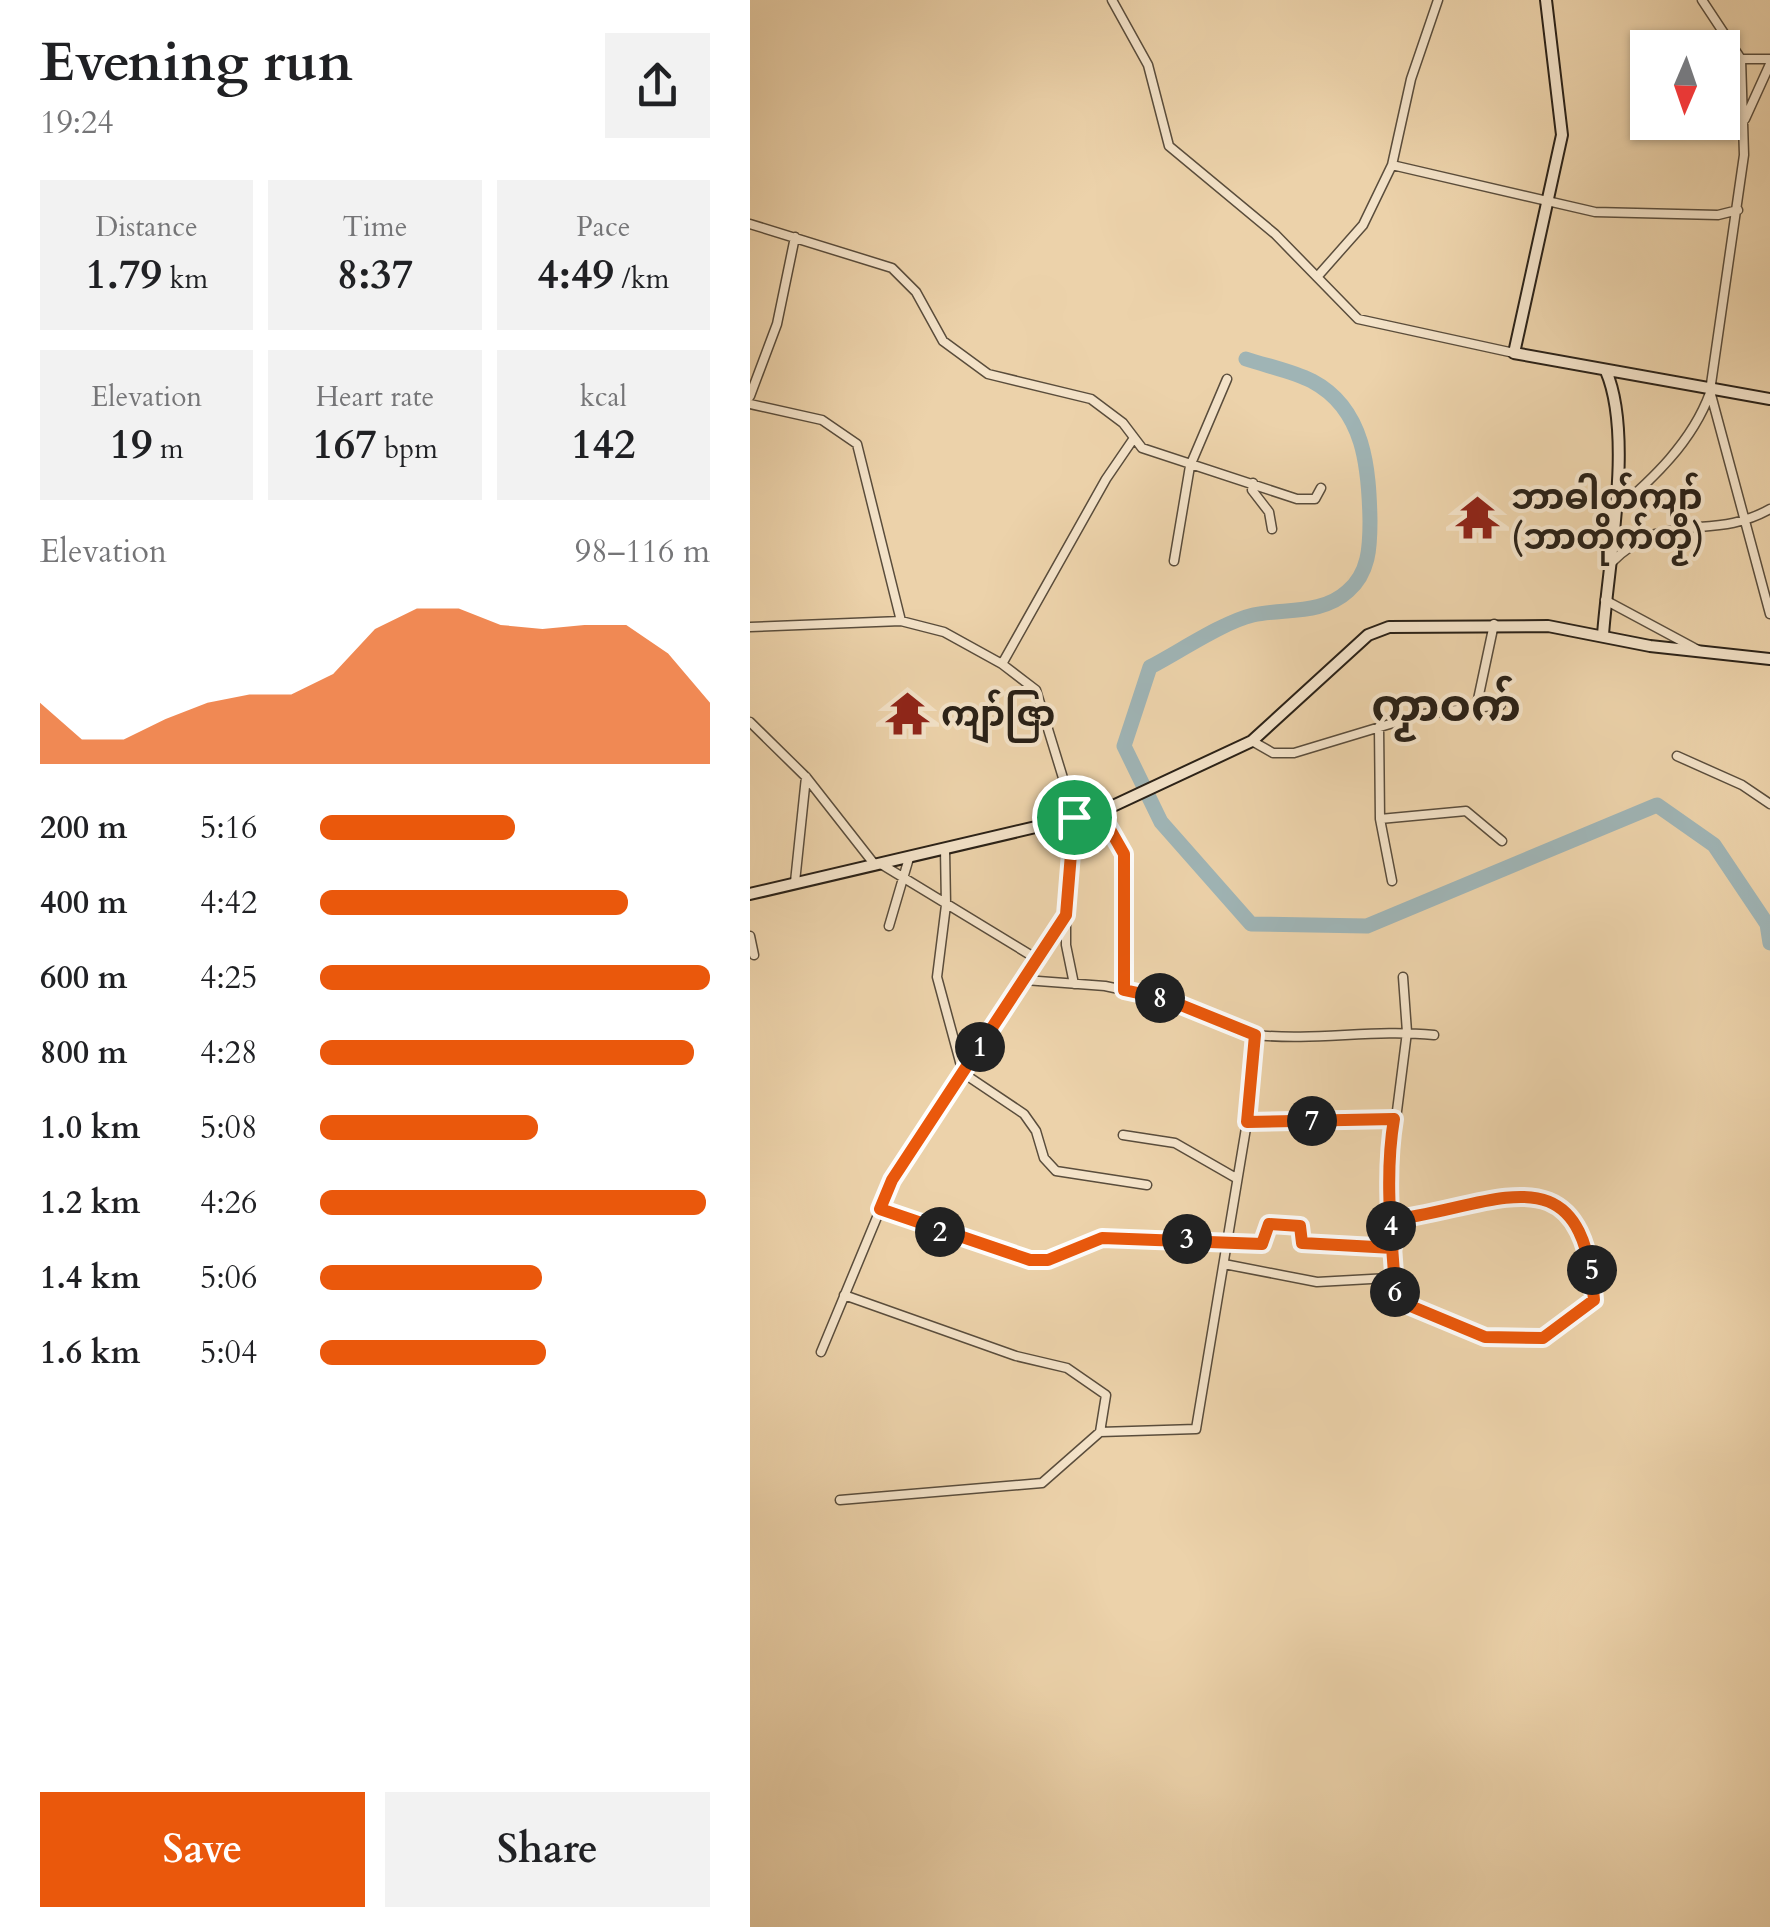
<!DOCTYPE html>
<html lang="en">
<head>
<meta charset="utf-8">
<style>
  body { margin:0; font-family:Cardo,"Noto Sans Myanmar",serif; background:#f2f2f2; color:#202124; height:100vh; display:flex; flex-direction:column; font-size:38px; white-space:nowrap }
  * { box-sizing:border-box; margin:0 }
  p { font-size:32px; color:#757577 }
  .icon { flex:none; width:55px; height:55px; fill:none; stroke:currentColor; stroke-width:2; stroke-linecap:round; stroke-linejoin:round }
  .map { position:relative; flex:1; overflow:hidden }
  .sheet { display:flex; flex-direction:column; background:#fff; width:750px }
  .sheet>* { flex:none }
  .needle { width:65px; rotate:182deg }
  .controls { position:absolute; left:880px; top:30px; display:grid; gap:20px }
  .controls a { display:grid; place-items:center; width:110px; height:110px; border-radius:0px; background:#fff; box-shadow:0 2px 8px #0004; font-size:50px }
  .pin { position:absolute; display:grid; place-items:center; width:85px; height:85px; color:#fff; margin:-42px; border:5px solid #fff; border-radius:50%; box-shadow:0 2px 10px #0007 }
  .km { position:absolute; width:50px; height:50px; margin:-25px; border-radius:50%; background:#222; color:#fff; font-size:28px; line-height:50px; text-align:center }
  .round { display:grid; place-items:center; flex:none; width:105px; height:105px; border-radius:0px; background:#f2f2f2 }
  .overview { display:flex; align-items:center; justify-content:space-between; height:170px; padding:0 40px }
  h1 { font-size:55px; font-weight:700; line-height:75px }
  .stats { display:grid; grid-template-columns:repeat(3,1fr); gap:15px; height:170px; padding:10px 40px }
  .stats div { display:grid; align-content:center; border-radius:0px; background:#f2f2f2; text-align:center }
  .stats b { font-size:42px; font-weight:700 }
  .stats small { font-size:28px; font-weight:400 }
  .stats p { font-size:28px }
  .chart { height:280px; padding:20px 40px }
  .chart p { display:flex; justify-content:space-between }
  .chart svg { width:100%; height:180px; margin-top:10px; fill:#ea580c; opacity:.7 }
  .cta { display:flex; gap:20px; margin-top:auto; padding:20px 40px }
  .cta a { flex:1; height:115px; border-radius:0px; background:#ea580c; color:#fff; font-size:40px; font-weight:700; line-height:115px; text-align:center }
  .cta a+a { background:#f2f2f2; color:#202124 }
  ul { padding:0 40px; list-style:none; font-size:32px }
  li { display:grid; grid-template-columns:160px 120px 1fr; align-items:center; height:75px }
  li i { height:25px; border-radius:12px; background:#ea580c }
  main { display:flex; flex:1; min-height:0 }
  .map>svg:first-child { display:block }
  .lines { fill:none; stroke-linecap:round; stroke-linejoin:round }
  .river { stroke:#9fb4b5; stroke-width:15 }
  .street-casing { stroke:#5a4d3c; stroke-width:11 }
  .secondary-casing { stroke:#2a2117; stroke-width:14 }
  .street { stroke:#f3e2c8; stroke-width:8 }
  .secondary { stroke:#f3e2c8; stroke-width:10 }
  .route-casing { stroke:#fff; stroke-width:20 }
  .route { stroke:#ea580c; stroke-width:12 }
  .labels { text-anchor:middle; stroke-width:8; stroke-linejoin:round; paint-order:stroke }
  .poi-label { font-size:35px; font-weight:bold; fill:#2a2117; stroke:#f3e2c8; text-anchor:start }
  .district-label { font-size:45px; font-weight:bold; fill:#2a2117; stroke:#f3e2c8 }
</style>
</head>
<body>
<main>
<section class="sheet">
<div class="overview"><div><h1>Evening run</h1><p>19:24</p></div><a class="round"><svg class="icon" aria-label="share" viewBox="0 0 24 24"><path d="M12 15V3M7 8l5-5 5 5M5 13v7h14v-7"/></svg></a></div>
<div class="stats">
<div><p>Distance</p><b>1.79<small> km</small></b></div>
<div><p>Time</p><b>8:37</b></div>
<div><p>Pace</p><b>4:49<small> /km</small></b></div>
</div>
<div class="stats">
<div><p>Elevation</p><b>19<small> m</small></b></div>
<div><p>Heart rate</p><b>167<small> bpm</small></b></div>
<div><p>kcal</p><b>142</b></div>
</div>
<div class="chart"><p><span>Elevation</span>98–116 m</p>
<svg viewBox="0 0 160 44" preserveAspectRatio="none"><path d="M0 44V29L10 38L20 38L30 33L40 29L50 27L60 27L70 22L80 11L90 6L100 6L110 10L120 11L130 10L140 10L150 17L160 29V44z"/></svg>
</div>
<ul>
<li><b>200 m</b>5:16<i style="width:50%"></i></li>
<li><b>400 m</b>4:42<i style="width:79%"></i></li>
<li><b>600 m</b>4:25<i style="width:100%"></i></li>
<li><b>800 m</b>4:28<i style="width:96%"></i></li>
<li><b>1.0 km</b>5:08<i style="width:56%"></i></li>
<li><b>1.2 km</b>4:26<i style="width:99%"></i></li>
<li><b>1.4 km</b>5:06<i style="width:57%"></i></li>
<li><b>1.6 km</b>5:04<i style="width:58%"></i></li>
</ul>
<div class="cta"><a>Save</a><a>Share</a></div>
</section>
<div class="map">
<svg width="1020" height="1927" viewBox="0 0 1020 1927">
  <rect width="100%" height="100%" fill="#ecd2aa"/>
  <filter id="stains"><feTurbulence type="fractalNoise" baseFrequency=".002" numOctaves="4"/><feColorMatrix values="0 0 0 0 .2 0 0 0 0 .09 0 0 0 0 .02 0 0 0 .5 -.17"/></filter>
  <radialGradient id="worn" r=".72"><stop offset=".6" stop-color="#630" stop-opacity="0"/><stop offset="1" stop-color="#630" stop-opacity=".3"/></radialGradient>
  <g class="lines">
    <!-- river -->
    <path class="river" d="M496,359C517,366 542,371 562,381C615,409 619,469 620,521C620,547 619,573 598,591C572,615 535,608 503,615C473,622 429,652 400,667L374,746L411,822L501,924L617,926L907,805L964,845L1017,924L1020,943"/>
    <defs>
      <path id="street" d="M362,0L398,65L419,146L525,234L608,319L764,353
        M952,0L991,59L994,155L960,391L1020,614
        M991,59H1020
        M995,119L1020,64
        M642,165L845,212L968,215L988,210
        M0,224L142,268L166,292L193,341L238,374L341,399L373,423L392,448L547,499H565L571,488
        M567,277L613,225L642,165L661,79L688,0
        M0,396L27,324L45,237
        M0,404L72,420L107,444L151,621
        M503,483L502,490L519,512L522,529
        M864,512C903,479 942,442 960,393
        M424,561L440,466L477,379
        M860,564C915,507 960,543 1020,509
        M855,600L950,651
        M0,627L151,621L194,632L252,664L286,690L325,817L316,915L142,1181L71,1352
        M252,664L356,479L384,438
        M727,704L744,624
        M0,722L56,777L125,865
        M629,727L630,819L642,881
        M502,741L523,753H544L673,714L751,705
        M927,756L992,785L1020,804
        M350,812L374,854V990
        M630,819L716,811L752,841
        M195,849L196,905L187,977L213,1073L274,1114L286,1131L294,1158L306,1171L397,1185
        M131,864L287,959
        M45,882L56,777
        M316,915V945L324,984
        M139,926L159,858
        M0,936L4,955
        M275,980L355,986L416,999L505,1035L497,1122L644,1119
        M505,1035C567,1041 623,1029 684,1035
        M373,1135L425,1143L486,1178
        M130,1209L280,1260L297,1259L352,1238L511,1244L519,1224L550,1226L552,1243L643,1248
        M640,1220C743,1208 833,1144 844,1300L793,1338L735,1337L646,1300L639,1174L657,1032L653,977
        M474,1264L567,1282L639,1278
        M94,1295L266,1356L317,1368L356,1395L350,1432L446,1429L497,1122
        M90,1500L292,1483L350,1432"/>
      <path id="secondary" d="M796,0L812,135L764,353L1020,399
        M853,635C858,563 884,436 856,371
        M0,894L350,812L502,741L618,635L639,627L798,626L900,646L1020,659"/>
    </defs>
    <!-- street casing -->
    <use href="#street" class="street-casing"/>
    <!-- secondary casing -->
    <use href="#secondary" class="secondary-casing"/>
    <!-- street -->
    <use href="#street" class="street"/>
    <!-- secondary -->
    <use href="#secondary" class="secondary"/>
  </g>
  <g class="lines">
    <defs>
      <path id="route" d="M324,817L316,915L142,1180L130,1209L280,1260H298L352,1238L512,1244L519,1224L550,1226L552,1243L643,1248L640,1220C743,1208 833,1144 844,1300L793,1338L735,1337L646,1300C642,1240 634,1178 644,1119L497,1122L505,1035L416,999L374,990V854L350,812L324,817"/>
    </defs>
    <!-- route casing -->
    <use href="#route" class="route-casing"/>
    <!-- route -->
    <use href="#route" class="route"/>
  </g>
  <!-- icons -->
  <defs>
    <symbol id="temple-bare" viewBox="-9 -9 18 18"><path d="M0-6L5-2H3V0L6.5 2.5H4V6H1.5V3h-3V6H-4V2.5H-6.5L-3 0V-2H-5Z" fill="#8f2418" stroke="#f3e2c8" stroke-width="2.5" paint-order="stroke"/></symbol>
  </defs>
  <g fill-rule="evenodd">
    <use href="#temple-bare" x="696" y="486" width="63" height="63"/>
    <use href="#temple-bare" x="126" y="682" width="63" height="63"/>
  </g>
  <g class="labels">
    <!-- poi labels -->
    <g class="poi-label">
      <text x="761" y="509">ဘာဓါတ်ကျာ်<tspan x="761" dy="40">(ဘာတိုက်တၟိ)</tspan></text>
      <text x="191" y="726">ကျာ်ဇြာ</text>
    </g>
    <!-- district labels -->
    <g class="district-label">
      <text x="696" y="721">ကၟာဝက်</text>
    </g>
  </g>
  <rect width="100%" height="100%" filter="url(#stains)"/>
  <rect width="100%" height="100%" fill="url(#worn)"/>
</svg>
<div class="controls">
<a><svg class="needle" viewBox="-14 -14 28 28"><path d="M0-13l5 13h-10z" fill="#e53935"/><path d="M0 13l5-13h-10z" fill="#757577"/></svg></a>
</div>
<div class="pin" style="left:324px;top:817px;background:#1e9e55"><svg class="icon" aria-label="arrive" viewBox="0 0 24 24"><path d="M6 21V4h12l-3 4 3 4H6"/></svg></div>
<b class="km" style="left:230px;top:1047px">1</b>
<b class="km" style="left:190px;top:1232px">2</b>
<b class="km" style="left:437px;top:1239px">3</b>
<b class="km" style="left:641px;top:1226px">4</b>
<b class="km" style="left:842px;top:1270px">5</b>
<b class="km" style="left:645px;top:1292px">6</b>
<b class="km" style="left:562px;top:1121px">7</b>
<b class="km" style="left:410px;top:998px">8</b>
</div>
</main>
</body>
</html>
